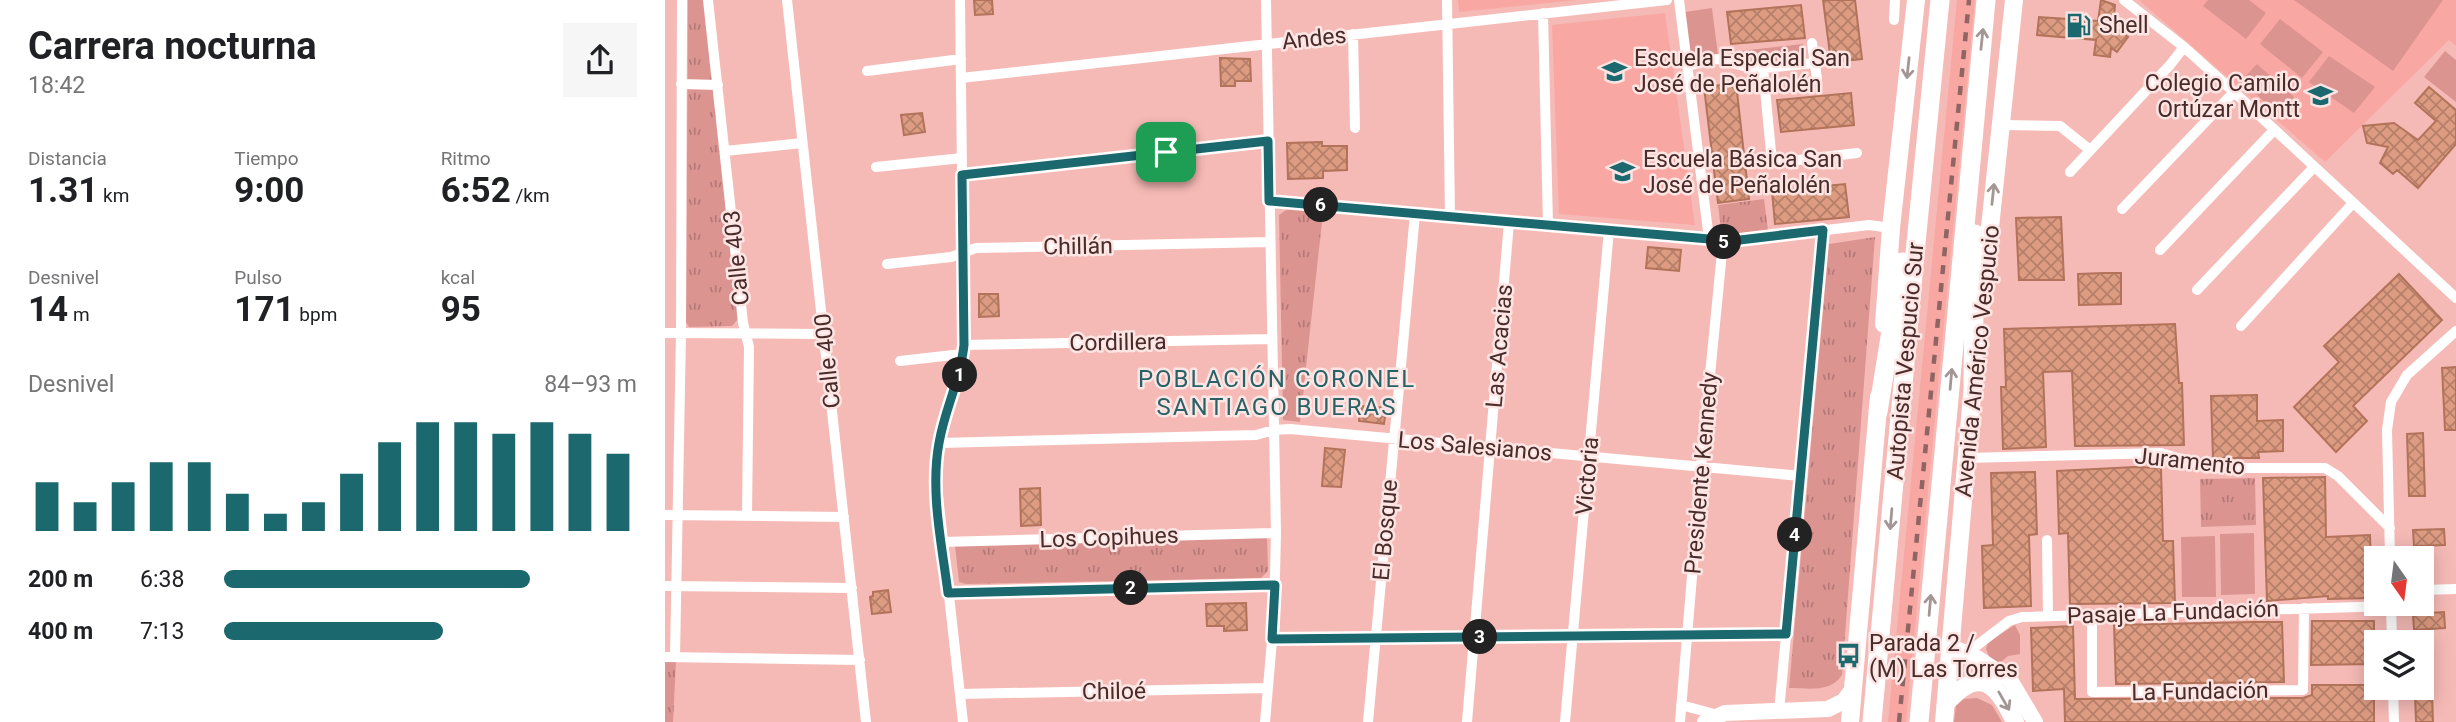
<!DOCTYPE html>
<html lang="es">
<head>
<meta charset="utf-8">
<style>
  body { margin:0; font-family:Roboto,sans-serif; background:#f6f6f6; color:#202124; height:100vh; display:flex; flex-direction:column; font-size:26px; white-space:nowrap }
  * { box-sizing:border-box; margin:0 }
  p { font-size:23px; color:#757577 }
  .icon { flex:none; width:38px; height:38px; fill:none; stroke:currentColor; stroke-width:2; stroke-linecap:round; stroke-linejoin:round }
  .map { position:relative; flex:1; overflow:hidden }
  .sheet { display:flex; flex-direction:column; background:#fff; width:665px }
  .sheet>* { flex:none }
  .needle { width:46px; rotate:166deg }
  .tools { position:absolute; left:1699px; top:546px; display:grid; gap:14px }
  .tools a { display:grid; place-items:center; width:70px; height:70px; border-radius:0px; background:#fff; box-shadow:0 4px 18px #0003; font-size:35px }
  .pin { position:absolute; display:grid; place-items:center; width:60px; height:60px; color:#fff; margin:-30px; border-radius:14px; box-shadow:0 4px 10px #0006 }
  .km { position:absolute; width:35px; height:35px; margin:-18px; border-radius:50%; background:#222; color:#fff; font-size:19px; line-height:35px; text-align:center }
  .round { display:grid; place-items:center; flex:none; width:74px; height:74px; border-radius:0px; background:#f6f6f6 }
  .headline { display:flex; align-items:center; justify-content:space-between; height:119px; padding:0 28px }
  h1 { font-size:38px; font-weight:700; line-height:52px }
  .stats { display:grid; grid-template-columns:repeat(3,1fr); gap:10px; height:119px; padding:7px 28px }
  .stats div { display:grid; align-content:center }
  .stats b { font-size:35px; font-weight:700 }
  .stats small { font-size:19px; font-weight:400 }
  .stats p { font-size:19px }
  .chart { height:196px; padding:14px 28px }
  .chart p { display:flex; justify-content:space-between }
  .chart svg { width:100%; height:126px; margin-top:7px; stroke:#1b686e; stroke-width:6 }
  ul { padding:0 28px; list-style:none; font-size:23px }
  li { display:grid; grid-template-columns:112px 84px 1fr; align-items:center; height:52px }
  li i { height:18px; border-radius:9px; background:#1b686e }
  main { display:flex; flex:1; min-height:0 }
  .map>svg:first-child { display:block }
  .built { fill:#f9a7a3 }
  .green { fill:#dc9491 }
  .park { fill:url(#park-tufts) }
  .building { fill:url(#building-cross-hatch); stroke:#b2735a; stroke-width:2 }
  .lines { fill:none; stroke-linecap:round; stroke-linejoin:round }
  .street { stroke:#fff; stroke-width:10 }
  .secondary { stroke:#fff; stroke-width:16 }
  .primary { stroke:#fff; stroke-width:18 }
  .highway { stroke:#fff; stroke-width:19 }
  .rail { stroke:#8e6562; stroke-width:4.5; stroke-dasharray:9 9; stroke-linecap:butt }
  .oneway { stroke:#a49694 }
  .route-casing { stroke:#fff; stroke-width:14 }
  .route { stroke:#1b686e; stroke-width:9 }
  .labels { text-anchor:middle; stroke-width:5; stroke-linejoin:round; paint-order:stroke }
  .poi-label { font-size:23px; fill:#492c2a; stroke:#fde5e4; text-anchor:start }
  .street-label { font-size:23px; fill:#492c2a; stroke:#fde5e4 }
  .neighbourhood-label { font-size:24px; letter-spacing:2px; fill:#286266; stroke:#fde5e4 }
</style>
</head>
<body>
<main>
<section class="sheet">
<div class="headline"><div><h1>Carrera nocturna</h1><p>18:42</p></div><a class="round"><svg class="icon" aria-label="share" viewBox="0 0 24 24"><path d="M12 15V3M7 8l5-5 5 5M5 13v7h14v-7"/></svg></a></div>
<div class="stats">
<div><p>Distancia</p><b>1.31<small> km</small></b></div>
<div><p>Tiempo</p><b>9:00</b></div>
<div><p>Ritmo</p><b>6:52<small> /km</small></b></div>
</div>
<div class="stats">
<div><p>Desnivel</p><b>14<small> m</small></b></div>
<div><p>Pulso</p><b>171<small> bpm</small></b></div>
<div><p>kcal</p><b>95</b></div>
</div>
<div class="chart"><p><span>Desnivel</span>84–93 m</p>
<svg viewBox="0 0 160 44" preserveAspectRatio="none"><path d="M5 44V27M15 44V34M25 44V27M35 44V20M45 44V20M55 44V31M65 44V38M75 44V34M85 44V24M95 44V13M105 44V6M115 44V6M125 44V10M135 44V6M145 44V10M155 44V17"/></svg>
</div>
<ul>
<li><b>200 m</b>6:38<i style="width:74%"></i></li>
<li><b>400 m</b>7:13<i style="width:53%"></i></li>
</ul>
</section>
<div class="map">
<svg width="1791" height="722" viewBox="0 0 1791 722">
  <defs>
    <pattern id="park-tufts" width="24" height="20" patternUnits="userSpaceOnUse" patternTransform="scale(1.75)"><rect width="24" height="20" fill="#dc9491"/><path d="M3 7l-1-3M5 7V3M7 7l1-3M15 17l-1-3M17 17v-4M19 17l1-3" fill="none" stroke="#b47977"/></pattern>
    <pattern id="building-cross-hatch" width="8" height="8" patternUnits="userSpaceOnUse" patternTransform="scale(1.75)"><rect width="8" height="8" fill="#dd9b81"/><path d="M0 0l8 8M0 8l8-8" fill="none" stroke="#b57f6a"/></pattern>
  </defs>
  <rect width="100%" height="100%" fill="#f6bab6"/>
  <!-- built -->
  <path class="built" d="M793,0H912L794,12Z
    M1292,0H1310L1241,722H1223Z
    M1474,0H1791V46L1784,40L1660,162Z
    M1000,13L1030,225L894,214L887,25Z"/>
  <!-- green -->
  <path class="green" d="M1543,0H1584L1601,13L1581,39L1538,6Z
    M1629,0H1778L1728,71Z
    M1047,8L1053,55L1026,59L1020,12Z
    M1615,19L1658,52L1637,78L1595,44Z
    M1138,44L1139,59L1090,65L1067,58L1066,52Z
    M1780,51L1791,60V102L1759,77Z
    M1664,56L1710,87L1689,113L1644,82Z
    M1592,64L1629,97L1612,114L1577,80Z
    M1589,533L1590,594L1556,595L1555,534Z
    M1550,536L1551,597H1517L1516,537Z
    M1350,625L1355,635V654L1343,656L1335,663L1325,658L1321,649L1323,642Z
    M1312,698L1327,705L1337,722H1289L1291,706L1299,699Z"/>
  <!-- park -->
  <path class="park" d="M23,0H39L74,318L67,326L24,327L21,322Z
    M1099,199L1103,230L1057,236L1053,205Z
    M624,208L658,213L635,422L618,420L614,215Z
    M1210,237L1177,675C1165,693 1144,688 1124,688L1164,244Z
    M1590,478L1591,525L1536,527L1535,479Z
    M602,536L603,571L596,578L301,584L294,582L290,546Z
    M0,661H11L8,722H0Z"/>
  <!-- building -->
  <path class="building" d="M309,0H327L328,14L310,15Z
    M1158,0H1190L1197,59L1166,62Z
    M1436,0L1450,5L1448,26L1463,37L1452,52L1446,48L1445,57L1429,55L1431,40L1372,35L1374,17L1433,21Z
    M1136,5L1140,38L1066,44L1062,12Z
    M555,58L585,59L586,81H570V86H556Z
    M1071,83L1084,199L1053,203L1039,87Z
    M1764,87L1791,110V144L1753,188L1732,170L1728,174L1715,163L1723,147L1702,143L1698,126L1729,123L1753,140L1771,121L1750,103Z
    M1186,93L1189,125L1116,132L1112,100Z
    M257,113L260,132L239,135L236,115Z
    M657,142V146H682V170L658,171V178L623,179L622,143Z
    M1180,184L1184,217L1110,224L1107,191Z
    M1396,217L1399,280H1354L1351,218Z
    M983,247L1016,250L1014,271L981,268Z
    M1439,273H1456V304L1414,305L1413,274Z
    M1734,274L1777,320L1688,406L1702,421L1671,452L1629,407L1674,362L1659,346Z
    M314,294H333L334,316L314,317Z
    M1510,324L1514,383H1517L1519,445L1410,446L1407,371L1378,372L1381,447L1338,449L1336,387H1341L1339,329Z
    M1791,367V430H1780L1777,368Z
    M1592,395V421L1618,420V451L1593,452L1594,458H1548L1546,396Z
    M696,406L721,408L719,424L694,421Z
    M1758,433L1760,496H1744L1742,434Z
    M660,448L680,450L676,487L657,486Z
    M1470,467L1496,468L1498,541H1508L1510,603L1405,604L1403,533L1394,534L1392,471Z
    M1370,472L1372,534L1364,535L1366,606L1319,608L1317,546L1328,545L1326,473Z
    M1660,477L1661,537L1705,535L1707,598L1663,599V596L1602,601L1598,478Z
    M375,488L376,525L356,526L355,489Z
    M1779,529L1780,545L1749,546L1748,530Z
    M223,590L226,612L207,614L205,597L208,596V592Z
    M581,603L582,630L559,631V626H542L541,604Z
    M1779,612L1780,628L1749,630L1748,614Z
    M1647,621H1709V664L1646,665Z
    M1590,622H1617L1619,682L1451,684L1449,625Z
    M1408,626L1410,699L1638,698L1647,695V685H1709V722H1400L1399,689L1368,691L1366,628Z
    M1767,693L1768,722H1751L1750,694Z"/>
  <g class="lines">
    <!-- street -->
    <path class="street" d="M43,0L78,323L84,347L82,516
      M122,0L201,722
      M295,0L299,345C294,391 272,431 271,478L298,722
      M782,0L785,217
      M1014,0L1044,239
      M1459,0L1519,47L1569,92L1791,298
      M878,13L883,225
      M1229,20L1230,0
      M688,34L690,128
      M1147,43L1152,79
      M1022,66L1052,59L1090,69L1149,63
      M1098,68L1106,152L1110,159L1117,162L1192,153
      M202,71L296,59
      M296,78L1002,0
      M16,84L53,85
      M1336,125L1395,126L1425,150
      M60,151L137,143
      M211,167L297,158
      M1405,172L1505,65L1519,47
      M297,175L603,141
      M605,201L1044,239L1058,242L1204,225L1226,228
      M1457,209L1569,92
      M1495,250L1609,130
      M222,264L286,257L311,248L605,242
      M1532,290L1649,167
      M1576,326L1688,203
      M0,333L159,334
      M299,345L607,339
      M235,361L297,354
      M274,443L591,435L609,430L625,429L1136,476
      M1302,458L1496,453L1546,468H1660L1673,476L1725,528
      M0,515L179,517
      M1382,540L1383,616
      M277,542L611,533
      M1725,558L1722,430L1726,402L1742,375L1791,331
      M0,586L187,588
      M1757,590L1791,589
      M283,593L610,585
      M1726,604L1727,642
      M1427,615V692L1638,690L1639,608
      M607,639L1121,634
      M1302,653L1344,621L1357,617L1726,606
      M0,657L195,660
      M10,657L16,333L17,0
      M1728,688L1729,722
      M295,694L603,688
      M1016,705L1053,715
      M1114,712L1158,230
      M600,722L609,617L611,533L601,0
      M703,722L750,214
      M802,722L844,222
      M900,722L944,230
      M1015,722L1036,467L1058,242"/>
    <!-- secondary -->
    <path class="secondary" d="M1287,647L1312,658L1345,680L1370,722
      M1040,722L1060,713L1163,709L1179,701L1189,687"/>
    <!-- primary -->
    <path class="primary" d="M1317,303L1349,0
      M1219,324L1226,228L1251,0
      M1281,703C1316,664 1333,685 1350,722
      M1185,722L1214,397
      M1279,722L1309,372"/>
    <!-- highway -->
    <path class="highway" d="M1308,384L1310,234
      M1213,412L1237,262
      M1207,722L1250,253L1275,0
      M1254,722L1321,0"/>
    <!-- rail -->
    <path class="rail" d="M1234,722L1304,0"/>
  </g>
  <!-- one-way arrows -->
  <defs><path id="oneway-shaft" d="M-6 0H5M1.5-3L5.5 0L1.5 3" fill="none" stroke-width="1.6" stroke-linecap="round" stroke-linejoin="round" transform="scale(1.75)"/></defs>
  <g class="oneway">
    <use href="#oneway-shaft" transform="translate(1317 39) rotate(-84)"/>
    <use href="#oneway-shaft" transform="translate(1243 68) rotate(96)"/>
    <use href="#oneway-shaft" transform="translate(1328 194) rotate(-84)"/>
    <use href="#oneway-shaft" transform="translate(1286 379) rotate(-85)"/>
    <use href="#oneway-shaft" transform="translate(1226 519) rotate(95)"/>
    <use href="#oneway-shaft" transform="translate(1265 605) rotate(-85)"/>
    <use href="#oneway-shaft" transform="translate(1339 701) rotate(60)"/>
  </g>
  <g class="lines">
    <defs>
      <path id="route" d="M603,141L604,201L1044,239L1058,242L1158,230L1121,634L607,639L610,585L283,593C277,545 265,492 274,443C280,408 295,382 299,345L297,175Z"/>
    </defs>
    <!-- route casing -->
    <use href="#route" class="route-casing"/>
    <!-- route -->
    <use href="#route" class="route"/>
  </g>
  <!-- icons -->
  <defs>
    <symbol id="fuel-bare" viewBox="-9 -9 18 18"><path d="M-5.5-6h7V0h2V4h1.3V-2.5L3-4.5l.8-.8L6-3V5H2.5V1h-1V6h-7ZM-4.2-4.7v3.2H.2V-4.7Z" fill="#1b686e" stroke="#fde5e4" stroke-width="2.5" paint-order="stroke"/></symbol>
    <symbol id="school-bare" viewBox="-9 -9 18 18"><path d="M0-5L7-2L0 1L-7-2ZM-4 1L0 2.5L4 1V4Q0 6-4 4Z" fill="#1b686e" stroke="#fde5e4" stroke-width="2.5" paint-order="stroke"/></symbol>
    <symbol id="bus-bare" viewBox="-9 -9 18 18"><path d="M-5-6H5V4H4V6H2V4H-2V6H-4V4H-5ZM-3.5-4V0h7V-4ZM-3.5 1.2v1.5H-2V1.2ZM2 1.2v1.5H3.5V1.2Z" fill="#1b686e" stroke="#fde5e4" stroke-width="2.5" paint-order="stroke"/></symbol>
  </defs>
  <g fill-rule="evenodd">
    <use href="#fuel-bare" x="1396" y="8" width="35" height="35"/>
    <use href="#school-bare" x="932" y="54" width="35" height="35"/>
    <use href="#school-bare" x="1638" y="78" width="35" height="35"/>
    <use href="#school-bare" x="940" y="154" width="35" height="35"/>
    <use href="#bus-bare" x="1166" y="638" width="35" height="35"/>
  </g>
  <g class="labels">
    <!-- poi labels -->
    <g class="poi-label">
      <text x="1434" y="33">Shell</text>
      <text x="969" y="66">Escuela Especial San<tspan x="969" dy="26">José de Peñalolén</tspan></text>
      <text x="1635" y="91" text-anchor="end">Colegio Camilo<tspan x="1635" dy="26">Ortúzar Montt</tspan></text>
      <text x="978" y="167">Escuela Básica San<tspan x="978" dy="26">José de Peñalolén</tspan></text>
      <text x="1204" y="651">Parada 2 /<tspan x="1204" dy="26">(M) Las Torres</tspan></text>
    </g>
    <!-- street labels -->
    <g class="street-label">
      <text transform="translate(649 38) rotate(-6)" y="8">Andes</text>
      <text transform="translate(413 246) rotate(-1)" y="8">Chillán</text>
      <text transform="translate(71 258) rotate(-96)" y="8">Calle 403</text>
      <text transform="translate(453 342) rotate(-1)" y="8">Cordillera</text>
      <text transform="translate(834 346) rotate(-85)" y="8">Las Acacias</text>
      <text transform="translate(162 361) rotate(-96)" y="8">Calle 400</text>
      <text transform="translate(1240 361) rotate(-85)" y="8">Autopista Vespucio Sur</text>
      <text transform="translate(1312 361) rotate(-84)" y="8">Avenida Américo Vespucio</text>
      <text transform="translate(810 446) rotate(5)" y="8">Los Salesianos</text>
      <text transform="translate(1525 461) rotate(6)" y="8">Juramento</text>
      <text transform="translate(1036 473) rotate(-85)" y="8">Presidente Kennedy</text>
      <text transform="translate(922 476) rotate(-85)" y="8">Victoria</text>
      <text transform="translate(720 530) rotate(-85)" y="8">El Bosque</text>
      <text transform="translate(444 537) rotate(-2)" y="8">Los Copihues</text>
      <text transform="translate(1508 612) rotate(-2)" y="8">Pasaje La Fundación</text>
      <text transform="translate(449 691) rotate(-1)" y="8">Chiloé</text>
      <text transform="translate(1535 691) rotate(-1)" y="8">La Fundación</text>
    </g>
    <!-- neighbourhood labels -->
    <g class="neighbourhood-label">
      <text x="612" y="387">POBLACIÓN CORONEL<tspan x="612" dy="28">SANTIAGO BUERAS</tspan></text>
    </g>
  </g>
</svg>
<div class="tools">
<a><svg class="needle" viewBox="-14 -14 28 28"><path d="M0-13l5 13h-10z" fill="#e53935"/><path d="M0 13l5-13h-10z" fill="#757577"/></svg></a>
<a><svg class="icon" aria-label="layers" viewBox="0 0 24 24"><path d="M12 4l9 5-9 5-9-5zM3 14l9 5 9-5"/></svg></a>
</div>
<div class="pin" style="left:501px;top:152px;background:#1e9e55"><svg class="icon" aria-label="arrive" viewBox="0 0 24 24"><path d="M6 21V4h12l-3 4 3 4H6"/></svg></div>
<b class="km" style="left:295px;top:375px">1</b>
<b class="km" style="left:466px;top:588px">2</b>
<b class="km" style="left:815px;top:637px">3</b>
<b class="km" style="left:1130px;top:535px">4</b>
<b class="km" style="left:1059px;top:242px">5</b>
<b class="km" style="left:656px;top:205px">6</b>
</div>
</main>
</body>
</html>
